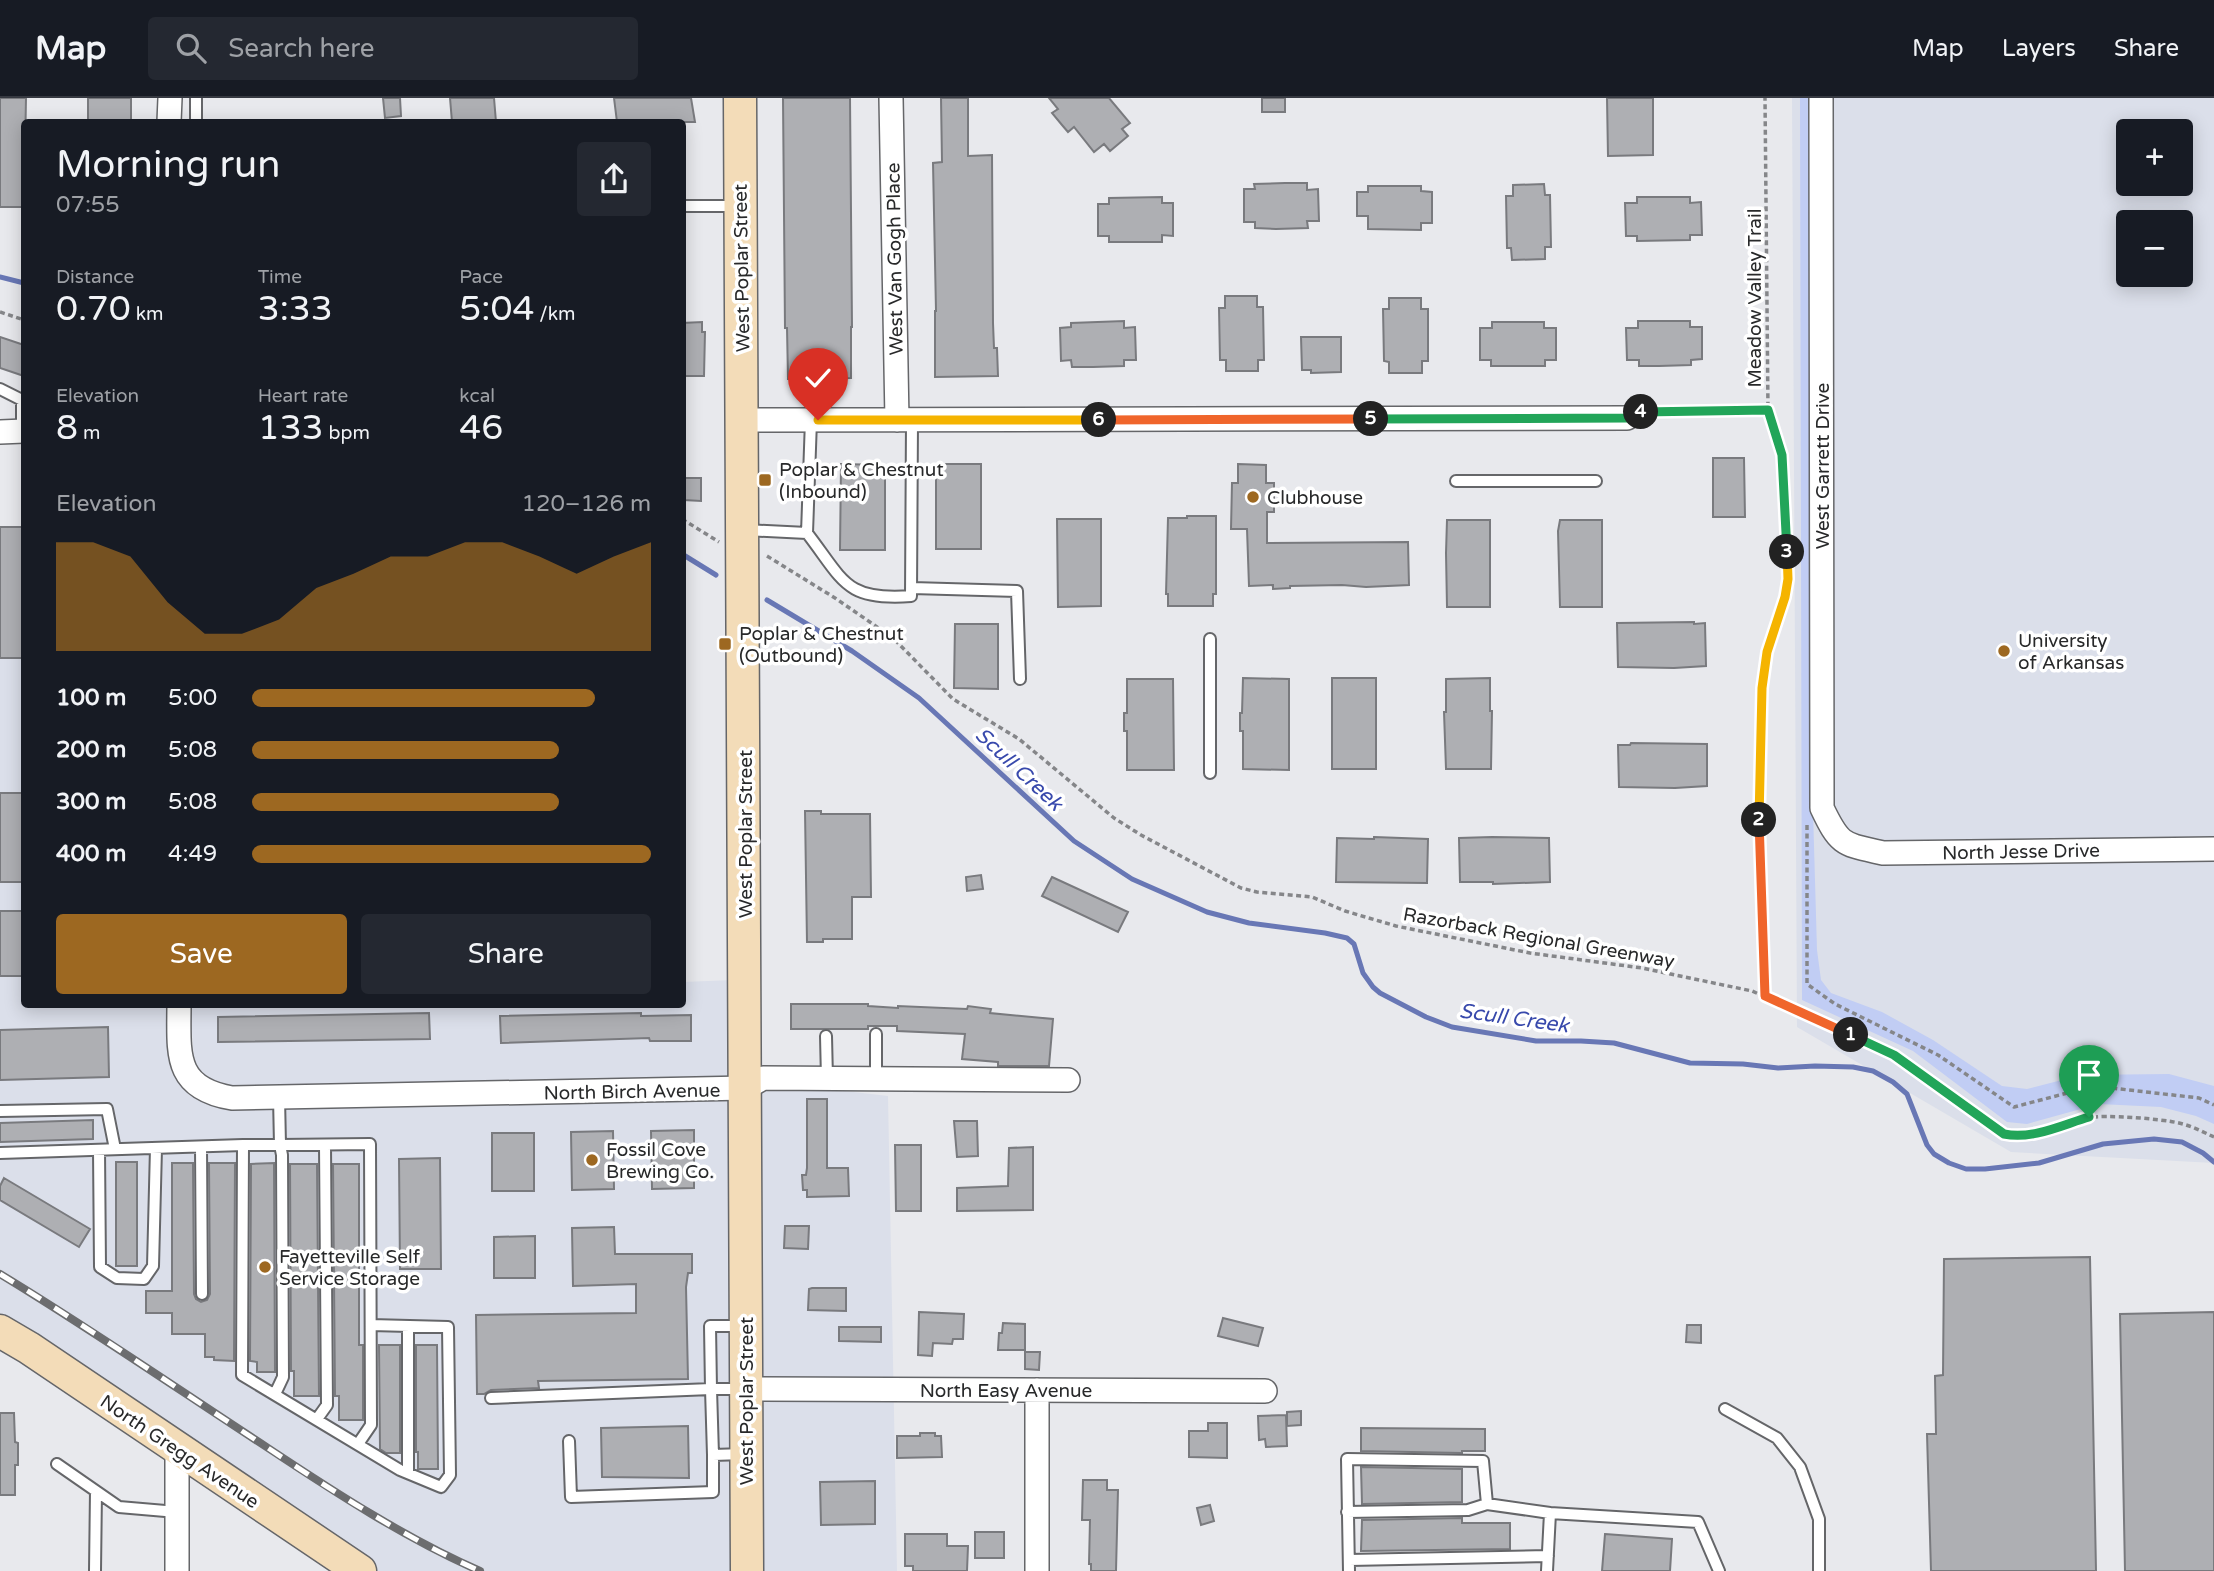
<!DOCTYPE html>
<html lang="en">
<head>
<meta charset="utf-8">
<style>
  body { margin:0; font-family:"Varela Round",sans-serif; background:#242831; color:#f1f3f6; height:100vh; display:flex; flex-direction:column; font-size:26px; white-space:nowrap }
  * { box-sizing:border-box; margin:0 }
  p { font-size:23px; color:#9ea1a6 }
  .icon { flex:none; width:38px; height:38px; fill:none; stroke:currentColor; stroke-width:2; stroke-linecap:round; stroke-linejoin:round }
  .map { position:relative; flex:1; overflow:hidden }
  .side { position:absolute; left:21px; top:21px; width:665px; height:889px; display:flex; flex-direction:column; background:#171b24; border-radius:7px; box-shadow:0 4px 18px #0003 }
  .side>* { flex:none }
  .fabs { position:absolute; left:2116px; top:21px; display:grid; gap:14px }
  .fabs a { display:grid; place-items:center; width:77px; height:77px; border-radius:7px; background:#171b24; box-shadow:0 4px 18px #0003; font-size:35px }
  .pin { position:absolute; display:grid; place-items:center; width:60px; height:60px; color:#fff; margin:-72px -30px; border-radius:50% 50% 50% 0; rotate:-45deg; box-shadow:0 0 7px #0007 }
  .pin .icon { rotate:45deg }
  .km { position:absolute; width:35px; height:35px; margin:-18px; border-radius:50%; background:#222; color:#fff; font-size:19px; line-height:35px; text-align:center }
  .round { display:grid; place-items:center; flex:none; width:74px; height:74px; border-radius:7px; background:#242831 }
  .summary { display:flex; align-items:center; justify-content:space-between; height:119px; padding:0 35px }
  h1 { font-size:38px; font-weight:600; line-height:52px }
  .metrics { display:grid; grid-template-columns:repeat(3,1fr); gap:10px; height:119px; padding:7px 35px }
  .metrics div { display:grid; align-content:center }
  .metrics b { font-size:35px; font-weight:600 }
  .metrics small { font-size:19px; font-weight:400 }
  .metrics p { font-size:19px }
  .chart { height:196px; padding:14px 35px }
  .chart p { display:flex; justify-content:space-between }
  .chart svg { width:100%; height:126px; margin-top:7px; fill:#9d6821; opacity:.7 }
  .cta { display:flex; gap:14px; margin-top:auto; padding:14px 35px }
  .cta a { flex:1; height:80px; border-radius:7px; background:#9d6821; color:#fff; font-size:28px; font-weight:600; line-height:80px; text-align:center }
  .cta a+a { background:#242831; color:#f1f3f6 }
  ul { padding:0 35px; list-style:none; font-size:23px }
  li { display:grid; grid-template-columns:112px 84px 1fr; align-items:center; height:52px }
  li i { height:18px; border-radius:9px; background:#9d6821 }
  header { display:flex; align-items:center; gap:42px; box-sizing:border-box; height:98px; padding:0 35px; background:#171b24; border-bottom:2px solid #363941 }
  header strong { font-size:33px }
  nav { display:flex; gap:38px; margin-inline-start:auto; font-size:24px }
  .search { width:490px; height:63px; background:#242831; display:flex; align-items:center; gap:18px; box-sizing:border-box; padding:0 24px; border-radius:7px; color:#9ea1a6; font-size:26px }
  .map>svg:first-child { display:block }
  .built { fill:#dbdfea; fill-rule:evenodd }
  .green { fill:#c1cdf4 }
  .lines { fill:none; stroke-linecap:round; stroke-linejoin:round }
  .stream { stroke:#6877b5; stroke-width:5 }
  .building { fill:#aeafb3; stroke:#797a7e; stroke-width:2 }
  .lane-casing { stroke:#656669; stroke-width:14 }
  .street-casing { stroke:#656669; stroke-width:26 }
  .secondary-casing { stroke:#656669; stroke-width:35 }
  .path { stroke:#858689; stroke-width:3.5; stroke-dasharray:5 3.5; stroke-linecap:butt }
  .lane { stroke:#fff; stroke-width:10 }
  .street { stroke:#fff; stroke-width:23 }
  .secondary { stroke:#f3dcb8; stroke-width:32 }
  .rail-casing { stroke:#6c6d6f; stroke-width:8 }
  .rail { stroke:#fff; stroke-width:5; stroke-dasharray:16; stroke-linecap:butt }
  .split-1-casing { stroke:#fff; stroke-width:14 }
  .split-2-casing { stroke:#fff; stroke-width:14 }
  .split-3-casing { stroke:#fff; stroke-width:14 }
  .split-4-casing { stroke:#fff; stroke-width:14 }
  .split-5-casing { stroke:#fff; stroke-width:14 }
  .split-6-casing { stroke:#fff; stroke-width:14 }
  .split-7-casing { stroke:#fff; stroke-width:14 }
  .split-1 { stroke:#22a559; stroke-width:9 }
  .split-2 { stroke:#f0652b; stroke-width:9 }
  .split-3 { stroke:#f5b400; stroke-width:9 }
  .split-4 { stroke:#22a559; stroke-width:9 }
  .split-5 { stroke:#22a559; stroke-width:9 }
  .split-6 { stroke:#f0652b; stroke-width:9 }
  .split-7 { stroke:#f5b400; stroke-width:9 }
  .poi-dot { fill:#9d6821; stroke:#fff; stroke-width:2.5 }
  .labels { text-anchor:middle; stroke-width:7; stroke-linejoin:round; paint-order:stroke }
  .street-label { font-size:19px; fill:#28292a; stroke:#fff }
  .poi-label { font-size:19px; fill:#28292a; stroke:#fff; text-anchor:start }
  .water-label { font-size:21px; font-style:italic; fill:#3849ac; stroke:#fff }
</style>
</head>
<body>
<header>
<strong>Map</strong>
<div class="search"><svg class="icon" aria-label="search" viewBox="0 0 24 24"><circle cx="10" cy="10" r="6"/><path d="M15 15l6 6"/></svg>Search here</div>
<nav><a>Map</a><a>Layers</a><a>Share</a></nav>
</header>
<div class="map">
<svg width="2214" height="1473" viewBox="0 0 2214 1473">
  <rect width="100%" height="100%" fill="#e8e9ed"/>
  <!-- built -->
  <path class="built" d="M1792,0H2214V1065L2011,1054L1797,929ZM2128,33H2180V86H2128ZM2128,124H2180V177H2128Z
    M0,478H24V906L179,907L196,986L190,907L682,906L683,884L733,882L735,980L888,998L897,1473H360L0,1233Z"/>
  <!-- green -->
  <path class="green" d="M1800,0H1812L1813,713L1817,852L1821,882L1831,895L1882,914L1933,942L2002,988L2027,991L2081,977L2169,976L2214,988V1026L2196,1018L2161,1009L2099,1006L2027,1026L2007,1024L1913,953L1802,902Z"/>
  <g class="lines">
    <!-- stream -->
    <path class="stream" d="M0,179L24,185
      M682,456L716,477
      M767,502L852,553L919,600L1074,743L1132,781L1207,814L1249,825L1325,835L1347,840L1354,846L1363,875L1373,889L1380,895L1426,919L1452,929L1536,943H1581L1614,945L1690,965L1743,966L1778,970L1815,968L1853,969L1873,973L1893,984L1907,996L1927,1047L1934,1056L1949,1065L1966,1071H1985L2039,1065L2103,1046L2154,1041L2182,1044L2203,1055L2214,1064"/>
  </g>
  <!-- building -->
  <path class="building" d="M0,0H26L24,109H0Z
    M88,0H131V24H88Z
    M383,0H400L401,18L385,20Z
    M450,0H494L496,24H452Z
    M614,0H691L695,24H617Z
    M783,0H850L852,229H851V280L788,281L787,230H785Z
    M941,0H968V58L992,57L993,225L994,250H997L998,278L935,279V213H936L933,65L942,64Z
    M1049,0H1109L1130,25L1122,31L1128,38L1110,53L1104,46L1094,54L1074,29L1068,34L1062,27L1052,15L1058,11Z
    M1262,0H1285V14H1262Z
    M1607,0H1653V57L1608,58Z
    M1285,85H1307V92L1318,91L1319,123H1307L1308,130L1276,131L1255,130V124H1244V91H1255L1254,86Z
    M1544,86L1545,97H1550L1551,149H1545V161L1512,162L1511,150H1507L1506,98H1513V87Z
    M1368,88H1421V93L1432,94V125H1421V132L1368,131V118H1357V94H1368Z
    M1162,99V105H1173V138L1162,137V144H1109V138H1098V106H1109V100Z
    M1637,99H1690V105L1701,104L1702,137H1690V142L1637,143V138H1626L1625,105H1637Z
    M1225,198H1257V209H1263L1264,262H1258V273H1226V262H1220L1219,210H1225Z
    M1389,200H1421V211H1428V263H1422V275H1389V264L1384,263L1383,211H1389Z
    M1124,223V230L1135,229L1136,262H1124V268L1093,269H1072L1071,262L1061,263L1060,230L1071,229V225Z
    M1638,223H1690V229H1702V261L1691,262V267L1659,268H1639V262H1627L1626,230H1638Z
    M702,224V234H705L704,278H682V225Z
    M1492,224H1544V230H1556V262H1545V268H1491V262H1480V230H1492Z
    M0,239L24,247V278L0,270Z
    M1301,239H1341V274L1311,275V272H1302Z
    M1713,360H1744L1745,419H1713Z
    M841,366L885,367V452H840Z
    M936,366H981V451H936Z
    M1238,366L1266,367V385H1274V414H1267V445L1408,444L1409,487L1366,489L1342,487L1290,488V490L1273,491V487L1249,488L1247,431H1231L1232,385H1238Z
    M684,380H701V403L684,402Z
    M1187,418H1216V496H1213V508H1168V496H1166L1168,420H1187Z
    M1057,421H1101V508L1058,509Z
    M1447,422H1490V509H1447L1446,455Z
    M1560,422H1602V509H1560L1558,433Z
    M0,429H24V560H0Z
    M1694,524V526L1705,525L1706,568L1674,570L1618,569L1617,525Z
    M955,526H998V591L954,590Z
    M1243,580L1289,581V672L1243,671V633H1240V615H1242Z
    M1332,580H1376V671H1332Z
    M1490,580V613H1492L1491,671H1446L1444,614H1446V581Z
    M1127,581H1173L1174,672H1127V633H1124V615H1127Z
    M1631,645L1707,646V688L1675,690L1619,689L1618,647H1630Z
    M0,695H24V784H0Z
    M805,713H821V716H870L871,799H852V841H823V844H807Z
    M1374,739L1428,741L1427,785L1336,784L1337,740L1374,741Z
    M1492,739L1549,740L1550,784L1493,786V784H1460L1459,740Z
    M981,777L983,791L967,793L966,779Z
    M1052,779L1128,814L1118,834L1042,798Z
    M0,813H24V878H0Z
    M791,906H868V908L898,910V908L967,911L968,908L991,911L990,915L1053,921L1049,968H998V964L962,961L965,936L897,933V928H868V931H791Z
    M429,915L430,941L218,944V919Z
    M641,915V918L691,917V943H650L649,940L501,945L500,918Z
    M108,929L109,979L0,982V932Z
    M807,1001H827V1070H848L849,1098L807,1099V1092H803L802,1077H806L807,1070Z
    M93,1022V1041L0,1044V1025Z
    M954,1023H977L978,1058L957,1059Z
    M694,1032V1090L652,1091L651,1033Z
    M613,1033L614,1091L572,1092L571,1034Z
    M492,1035H534V1093H492Z
    M895,1047H921V1113H896Z
    M1033,1049V1112L957,1113V1090L1008,1088L1009,1050Z
    M440,1060L441,1171H400L399,1061Z
    M116,1064H137V1168H116Z
    M172,1065H193L194,1196L196,1201L201,1204L207,1202L210,1196L209,1065H235L234,1263L214,1262V1259H205V1236H172V1215H146V1193H172Z
    M274,1065L275,1274H257V1264L250,1263L251,1066Z
    M290,1066H317L319,1298H294V1273H291Z
    M333,1066H359V1247H363V1322H339V1298H335Z
    M4,1080L90,1131L79,1149L0,1102V1088Z
    M785,1128H809L808,1151L784,1150Z
    M614,1129L615,1156H692V1175H688L686,1189L688,1281L538,1283L539,1290L491,1292L484,1296H477L476,1217L636,1215V1186L573,1188L572,1130Z
    M535,1138V1180H494V1139Z
    M2090,1159L2096,1473H1931L1927,1336H1936L1935,1278L1943,1277L1944,1161Z
    M812,1190H846V1213L808,1212L809,1191Z
    M919,1214L964,1216L963,1241H953L952,1246L933,1245L932,1258L918,1257Z
    M2214,1214V1473H2125L2120,1216Z
    M1223,1220L1263,1230L1258,1248L1218,1238Z
    M1003,1225L1025,1226V1252H998L999,1235H1002Z
    M1687,1227H1701V1245L1686,1244Z
    M839,1229H881V1244L839,1243Z
    M379,1247H400V1355H386L380,1351Z
    M416,1247H437L438,1371H418V1354H416Z
    M1025,1254H1040L1039,1272L1025,1271Z
    M1301,1313V1327L1287,1328V1314Z
    M0,1315H14L15,1344L18,1345V1367H15V1397H0Z
    M1286,1317L1287,1348L1266,1349L1265,1341L1259,1342L1258,1318Z
    M1208,1325H1227V1360L1189,1359V1333H1208Z
    M688,1328L689,1380L602,1379L601,1330Z
    M1361,1330L1485,1331V1353H1462V1355L1361,1353Z
    M920,1335H935V1338H941L942,1359L897,1360V1338H920Z
    M1361,1369L1462,1371V1404L1362,1406Z
    M1083,1382H1107V1392H1118L1116,1473H1091V1466H1089L1090,1422H1082Z
    M875,1383V1426L821,1427L820,1384Z
    M1210,1407L1214,1423L1201,1427L1197,1410Z
    M1462,1420V1425H1510V1451L1361,1453L1362,1422Z
    M975,1434H1004V1460H975Z
    M905,1436H947V1448H968L967,1473H913V1468H905Z
    M1605,1436L1672,1441L1670,1473H1602Z"/>
  <g class="lines">
    <defs>
      <path id="lane" d="M196,24V0
        M682,108H737
        M0,291L22,302V333
        M1456,383H1596
        M746,432L807,435C844,483 845,503 911,498L912,323
        M807,435L811,322
        M912,490L1017,493L1020,581
        M1210,541V675
        M826,938L827,981
        M876,981V936
        M279,999L280,1047L370,1046L371,1327L358,1346
        M0,1013L107,1011L115,1051
        M201,1049L202,1196
        M99,1052L100,1169L117,1180L144,1181L153,1168L156,1050
        M0,1055L243,1047
        M743,1291H711L710,1228H743
        M275,1296L283,1279L282,1057L280,1047H243L242,1277L400,1372L441,1389L450,1377L448,1229L371,1227
        M491,1300L711,1291L713,1357
        M1725,1311L1777,1340L1800,1369L1819,1421V1473
        M317,1321L327,1307L325,1047
        M569,1343L571,1399L713,1394V1357L744,1356
        M57,1366L119,1409L177,1414
        M408,1375V1228
        M1347,1414L1468,1412L1487,1406
        M1349,1462L1548,1458
        M95,1473L96,1393
        M1349,1473L1347,1361L1483,1363L1487,1406L1550,1415
        M1547,1473L1550,1415L1698,1424L1719,1473"/>
      <path id="street" d="M891,0L897,322
        M1821,0L1822,710C1840,748 1843,746 1883,755L2214,751
        M169,24L170,0
        M743,322L1627,320
        M0,334L24,333
        M179,906C179,955 173,990 232,1000L746,990L763,980L1068,982
        M746,1291L1265,1293
        M177,1351V1473
        M1037,1473V1292"/>
      <path id="secondary" d="M740,0L747,1473
        M0,1233L29,1250L360,1473"/>
    </defs>
    <!-- lane casing -->
    <use href="#lane" class="lane-casing"/>
    <!-- street casing -->
    <use href="#street" class="street-casing"/>
    <!-- secondary casing -->
    <use href="#secondary" class="secondary-casing"/>
    <!-- path -->
    <path class="path" d="M0,214L24,222
      M1644,313L1768,312
      M682,421L719,444
      M767,458L835,500L880,531L895,542L953,601L1019,641L1114,720L1141,737L1241,790L1257,794L1312,799L1345,813L1396,828L1530,855L1642,870L1752,893L1894,957L2004,1036C2033,1042 2060,1026 2088,1020C2104,1016 2162,1021 2179,1025C2192,1028 2203,1034 2214,1039
      M1807,727V886L1835,906L1938,957L2014,1009L2094,988L2199,1000L2214,1007
      M1764,898L1759,755L1762,590L1767,554L1785,499L1788,461L1784,374L1781,357L1768,312L1765,0"/>
    <!-- lane -->
    <use href="#lane" class="lane"/>
    <!-- street -->
    <use href="#street" class="street"/>
    <!-- secondary -->
    <use href="#secondary" class="secondary"/>
    <defs>
      <path id="rail" d="M0,1176C91,1231 179,1292 268,1350C336,1395 405,1440 480,1473"/>
    </defs>
    <!-- rail casing -->
    <use href="#rail" class="rail-casing"/>
    <!-- rail -->
    <use href="#rail" class="rail"/>
  </g>
  <g class="lines">
    <defs>
      <path id="split-1" d="M1851,937L1894,957L2004,1036C2032,1042 2062,1027 2089,1019"/>
      <path id="split-2" d="M1759,722L1765,898L1851,937"/>
      <path id="split-3" d="M1759,722L1762,590L1767,554L1785,499L1788,481L1787,454"/>
      <path id="split-4" d="M1641,314L1768,312L1782,357L1787,454"/>
      <path id="split-5" d="M1371,321L1627,320L1641,314"/>
      <path id="split-6" d="M1099,322L1371,321"/>
      <path id="split-7" d="M818,322H1099"/>
    </defs>
    <!-- split-1 casing -->
    <use href="#split-1" class="split-1-casing"/>
    <!-- split-2 casing -->
    <use href="#split-2" class="split-2-casing"/>
    <!-- split-3 casing -->
    <use href="#split-3" class="split-3-casing"/>
    <!-- split-4 casing -->
    <use href="#split-4" class="split-4-casing"/>
    <!-- split-5 casing -->
    <use href="#split-5" class="split-5-casing"/>
    <!-- split-6 casing -->
    <use href="#split-6" class="split-6-casing"/>
    <!-- split-7 casing -->
    <use href="#split-7" class="split-7-casing"/>
    <!-- split-1 -->
    <use href="#split-1" class="split-1"/>
    <!-- split-2 -->
    <use href="#split-2" class="split-2"/>
    <!-- split-3 -->
    <use href="#split-3" class="split-3"/>
    <!-- split-4 -->
    <use href="#split-4" class="split-4"/>
    <!-- split-5 -->
    <use href="#split-5" class="split-5"/>
    <!-- split-6 -->
    <use href="#split-6" class="split-6"/>
    <!-- split-7 -->
    <use href="#split-7" class="split-7"/>
  </g>
  <!-- markers -->
  <g class="poi-dot">
    <rect x="758" y="375" width="14" height="14" rx="3.5"/>
    <circle cx="1253" cy="399" r="7"/>
    <rect x="718" y="539" width="14" height="14" rx="3.5"/>
    <circle cx="2004" cy="553" r="7"/>
    <circle cx="592" cy="1062" r="7"/>
    <circle cx="265" cy="1169" r="7"/>
  </g>
  <g class="labels">
    <!-- street labels -->
    <g class="street-label">
      <text transform="translate(894 161) rotate(-91)" y="7">West Van Gogh Place</text>
      <text transform="translate(741 170) rotate(-91)" y="7">West Poplar Street</text>
      <text transform="translate(1754 200) rotate(-90)" y="7">Meadow Valley Trail</text>
      <text transform="translate(1822 368) rotate(-90)" y="7">West Garrett Drive</text>
      <text transform="translate(745 736) rotate(-90)" y="7">West Poplar Street</text>
      <text transform="translate(2021 753) rotate(-1)" y="7">North Jesse Drive</text>
      <text transform="translate(1539 839) rotate(10)" y="7">Razorback Regional Greenway</text>
      <text transform="translate(632 993) rotate(-1)" y="7">North Birch Avenue</text>
      <text x="1006" y="1299">North Easy Avenue</text>
      <text transform="translate(746 1303) rotate(-90)" y="7">West Poplar Street</text>
      <text transform="translate(180 1353) rotate(34)" y="7">North Gregg Avenue</text>
    </g>
    <!-- poi labels -->
    <g class="poi-label">
      <text x="779" y="378">Poplar &amp; Chestnut<tspan x="779" dy="22">(Inbound)</tspan></text>
      <text x="1267" y="406">Clubhouse</text>
      <text x="739" y="542">Poplar &amp; Chestnut<tspan x="739" dy="22">(Outbound)</tspan></text>
      <text x="2018" y="549">University<tspan x="2018" dy="22">of Arkansas</tspan></text>
      <text x="606" y="1058">Fossil Cove<tspan x="606" dy="22">Brewing Co.</tspan></text>
      <text x="279" y="1165">Fayetteville Self<tspan x="279" dy="22">Service Storage</tspan></text>
    </g>
    <!-- water labels -->
    <g class="water-label">
      <text transform="translate(1019 671) rotate(43)" y="7">Scull Creek</text>
      <text transform="translate(1514 920) rotate(8)" y="7">Scull Creek</text>
    </g>
  </g>
</svg>
<div class="fabs">
<a>+</a>
<a>−</a>
</div>
<div class="pin" style="left:2089px;top:1019px;background:#1e9e55"><svg class="icon" aria-label="arrive" viewBox="0 0 24 24"><path d="M6 21V4h12l-3 4 3 4H6"/></svg></div>
<div class="pin" style="left:818px;top:322px;background:#d93025"><svg class="icon" aria-label="check" viewBox="0 0 24 24"><path d="M5 12l5 5 9-10"/></svg></div>
<b class="km" style="left:1851px;top:937px">1</b>
<b class="km" style="left:1759px;top:722px">2</b>
<b class="km" style="left:1787px;top:454px">3</b>
<b class="km" style="left:1641px;top:314px">4</b>
<b class="km" style="left:1371px;top:321px">5</b>
<b class="km" style="left:1099px;top:322px">6</b>
<section class="side">
<div class="summary"><div><h1>Morning run</h1><p>07:55</p></div><a class="round"><svg class="icon" aria-label="share" viewBox="0 0 24 24"><path d="M12 15V3M7 8l5-5 5 5M5 13v7h14v-7"/></svg></a></div>
<div class="metrics">
<div><p>Distance</p><b>0.70<small> km</small></b></div>
<div><p>Time</p><b>3:33</b></div>
<div><p>Pace</p><b>5:04<small> /km</small></b></div>
</div>
<div class="metrics">
<div><p>Elevation</p><b>8<small> m</small></b></div>
<div><p>Heart rate</p><b>133<small> bpm</small></b></div>
<div><p>kcal</p><b>46</b></div>
</div>
<div class="chart"><p><span>Elevation</span>120–126 m</p>
<svg viewBox="0 0 160 44" preserveAspectRatio="none"><path d="M0 44V6L10 6L20 11L30 27L40 38L50 38L60 33L70 22L80 17L90 11L100 11L110 6L120 6L130 11L140 17L150 11L160 6V44z"/></svg>
</div>
<ul>
<li><b>100 m</b>5:00<i style="width:86%"></i></li>
<li><b>200 m</b>5:08<i style="width:77%"></i></li>
<li><b>300 m</b>5:08<i style="width:77%"></i></li>
<li><b>400 m</b>4:49<i style="width:100%"></i></li>
</ul>
<div class="cta"><a>Save</a><a>Share</a></div>
</section>
</div>
</body>
</html>
